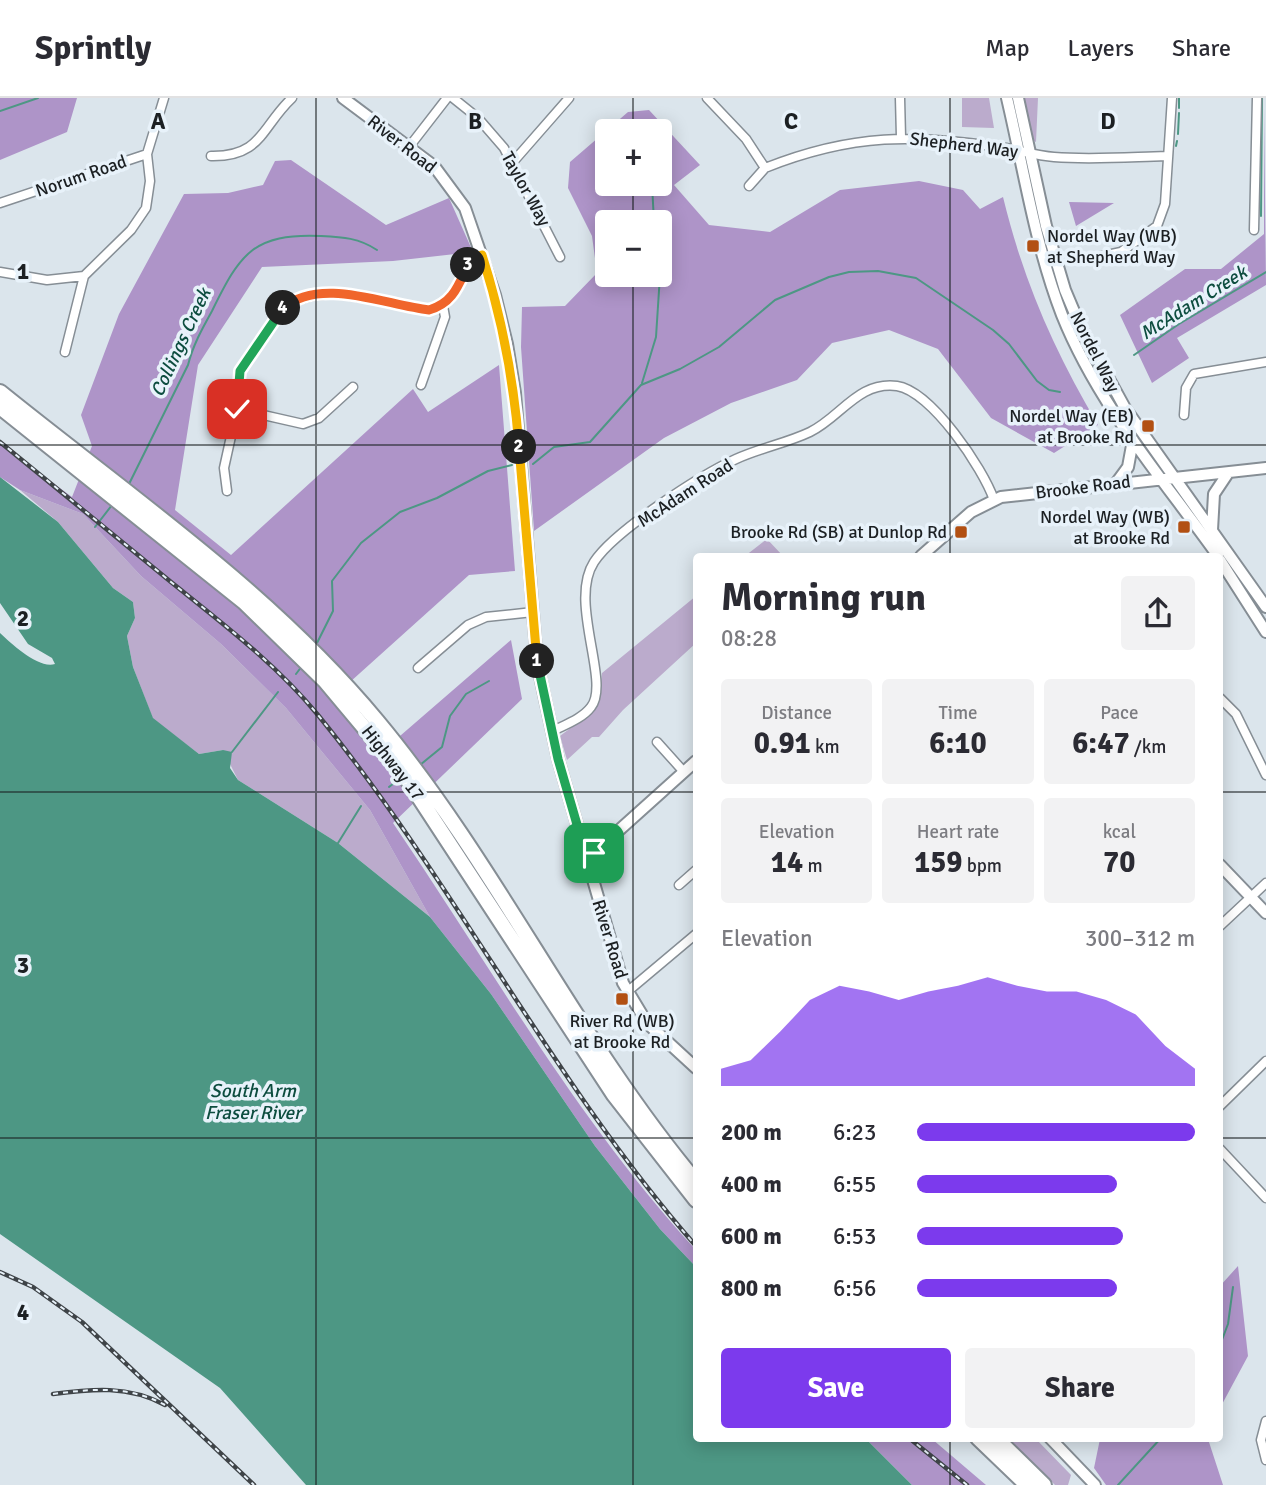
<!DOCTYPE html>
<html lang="en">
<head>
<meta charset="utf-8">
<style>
  body { margin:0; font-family:Signika,sans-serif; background:#f2f2f3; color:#2b2b33; height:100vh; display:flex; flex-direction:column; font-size:26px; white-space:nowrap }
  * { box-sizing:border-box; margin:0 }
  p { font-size:23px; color:#7c7c81 }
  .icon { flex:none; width:38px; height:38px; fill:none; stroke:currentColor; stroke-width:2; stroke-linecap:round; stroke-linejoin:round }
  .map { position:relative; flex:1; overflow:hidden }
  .details { position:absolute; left:693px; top:455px; width:530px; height:889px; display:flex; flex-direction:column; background:#fff; border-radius:7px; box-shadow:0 4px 18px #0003 }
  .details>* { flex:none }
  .tools { position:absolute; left:595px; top:21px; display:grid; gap:14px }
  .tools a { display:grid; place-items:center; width:77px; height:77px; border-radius:7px; background:#fff; box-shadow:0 4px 18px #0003; font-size:35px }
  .pin { position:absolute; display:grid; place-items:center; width:60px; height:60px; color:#fff; margin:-30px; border-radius:14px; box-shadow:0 4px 10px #0006 }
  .km { position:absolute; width:35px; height:35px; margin:-18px; border-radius:50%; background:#222; color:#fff; font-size:19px; line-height:35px; text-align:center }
  .round { display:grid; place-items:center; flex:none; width:74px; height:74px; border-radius:7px; background:#f2f2f3 }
  .head { display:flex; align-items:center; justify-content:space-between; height:119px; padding:0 28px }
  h1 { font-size:38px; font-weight:700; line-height:52px }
  .metrics { display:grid; grid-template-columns:repeat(3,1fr); gap:10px; height:119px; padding:7px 28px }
  .metrics div { display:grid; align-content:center; border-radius:7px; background:#f2f2f3; text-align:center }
  .metrics b { font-size:30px; font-weight:700 }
  .metrics small { font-size:19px; font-weight:400 }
  .metrics p { font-size:19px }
  .chart { height:196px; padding:14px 28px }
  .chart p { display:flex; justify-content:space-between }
  .chart svg { width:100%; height:126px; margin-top:7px; fill:#7c3aed; opacity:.7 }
  .cta { display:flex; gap:14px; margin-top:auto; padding:14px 28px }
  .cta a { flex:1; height:80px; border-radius:7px; background:#7c3aed; color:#fff; font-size:28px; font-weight:700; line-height:80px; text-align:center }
  .cta a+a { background:#f2f2f3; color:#2b2b33 }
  ul { padding:0 28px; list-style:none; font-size:23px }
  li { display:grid; grid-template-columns:112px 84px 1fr; align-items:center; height:52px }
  li i { height:18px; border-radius:9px; background:#7c3aed }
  header { display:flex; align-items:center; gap:42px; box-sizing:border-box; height:98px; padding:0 35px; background:#fff; border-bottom:2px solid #e1e1e2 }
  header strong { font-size:33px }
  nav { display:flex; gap:38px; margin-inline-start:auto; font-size:24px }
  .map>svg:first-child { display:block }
  .green { fill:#bbabcc }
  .forest { fill:#ae94c8; fill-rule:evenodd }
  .water { fill:#4d9784 }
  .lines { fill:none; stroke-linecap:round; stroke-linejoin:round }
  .stream { stroke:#4d9784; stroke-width:2 }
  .street-casing { stroke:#868e95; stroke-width:11 }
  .secondary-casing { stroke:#868e95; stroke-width:14 }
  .highway-casing { stroke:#868e95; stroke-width:18 }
  .street { stroke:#fff; stroke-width:8 }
  .secondary { stroke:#fff; stroke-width:10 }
  .highway { stroke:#fff; stroke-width:14 }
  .rail-casing { stroke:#3f4448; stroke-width:4.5 }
  .rail { stroke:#e8f2fa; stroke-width:2; stroke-dasharray:5; stroke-linecap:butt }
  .split-1-casing { stroke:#fff; stroke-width:14 }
  .split-2-casing { stroke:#fff; stroke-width:14 }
  .split-3-casing { stroke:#fff; stroke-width:14 }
  .split-4-casing { stroke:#fff; stroke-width:14 }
  .split-5-casing { stroke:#fff; stroke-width:14 }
  .split-1 { stroke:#22a559; stroke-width:9 }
  .split-2 { stroke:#f5b400; stroke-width:9 }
  .split-3 { stroke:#f5b400; stroke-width:9 }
  .split-4 { stroke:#f0652b; stroke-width:9 }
  .split-5 { stroke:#22a559; stroke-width:9 }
  .grid { fill:none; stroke:#1c2023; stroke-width:2; stroke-opacity:0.55 }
  .poi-dot { fill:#b25013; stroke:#e8f2fa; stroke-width:2.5 }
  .labels { text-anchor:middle; stroke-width:7; stroke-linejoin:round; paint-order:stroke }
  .street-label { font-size:18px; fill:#1c2023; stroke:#e8f2fa }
  .poi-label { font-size:18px; fill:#1c2023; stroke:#e8f2fa; text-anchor:end }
  .water-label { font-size:19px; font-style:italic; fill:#0d4d3f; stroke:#e8f2fa }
  .grid-label { font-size:23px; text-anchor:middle; font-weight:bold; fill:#1c2023; stroke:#e8f2fa; stroke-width:7; stroke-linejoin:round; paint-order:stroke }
</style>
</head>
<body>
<header>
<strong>Sprintly</strong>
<nav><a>Map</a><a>Layers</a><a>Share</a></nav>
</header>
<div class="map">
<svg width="1266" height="1387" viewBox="0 0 1266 1387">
  <rect width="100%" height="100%" fill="#dbe5ec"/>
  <!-- green -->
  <path class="green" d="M962,0H989L994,30L962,29Z
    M1024,0H1038L1036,44L1034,43Z
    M20,392L83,416L141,478L221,546L286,610L370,712L430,819L338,745L238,682L223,652L199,656L153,621L133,569L127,538L135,520L133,504L113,490L58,424Z
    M767,441L783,458H745Z
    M696,498V545L623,612L599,639H592L567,662L560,638C590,615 599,615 602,575Z
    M1009,1341H1036L1071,1377L1068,1387H1055Z"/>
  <!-- forest -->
  <path class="forest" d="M0,0H77L67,34L0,62Z
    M1264,10L1266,187L1177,240L1189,260L1152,285L1120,217L1185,171H1221L1264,136Z
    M649,12L700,67L674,87L709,127L770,134L840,92L919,83L963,92L980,111L1003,99C1024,185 1054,252 1098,327L1054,355L991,320L938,251L889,232L832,245L797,282L731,305L664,340L534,433L521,249L522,209L565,208L597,175L592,138L568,90L570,64L628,14ZM607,33H660V86H607ZM607,124H660V177H607Z
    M291,62L386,127L449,100L473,154L393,163L262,169L198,267L175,412L231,457L413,291L428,314L499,267L515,473L469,477L330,602L378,657L511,542L522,601L393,725C491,869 578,1024 696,1152V1169L660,1131L595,1048L491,896L430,819L370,712L286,610L221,546L141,478L83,416L20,392L0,379V346L72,399L92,348L81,317L119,216L184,96L228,95L263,87L275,63Z
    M1069,104L1114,105L1076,128Z
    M1238,1168L1248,1258L1220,1310V1188Z
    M866,1341H932L986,1387H912Z
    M1100,1341H1208L1223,1387H1106L1094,1370Z"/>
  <!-- water -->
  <path class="water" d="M0,379L58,424L113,490L133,504L135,520L127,538L133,569L153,620L199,656L223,652L232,654L230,670L238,682L338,745L430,819L491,896L595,1048L660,1131L696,1169V1340L866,1341L912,1387H306L220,1290L0,1136V535C12,546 38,571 55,566L52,560L28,546L0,505Z"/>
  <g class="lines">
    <!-- stream -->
    <path class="stream" d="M1179,10V0
      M0,13L38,0
      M1178,36L1179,15
      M1176,48L1177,43
      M652,86L654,124
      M1261,118L1262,0
      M660,150V152
      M1134,257L1179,226L1266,174
      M642,285L656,239L660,177
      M533,366L554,349L590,344L641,287L680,271L719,249L775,202L829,179L849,174L878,173L916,180L993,232L1009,246L1037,283L1049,292L1060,294
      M129,386L188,267C193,247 202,231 212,213C240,156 253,135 321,138C343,139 359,140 377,152
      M95,429L112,407
      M315,549L333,513L332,483L361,445L400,414L437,400L488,373L512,367
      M296,576L302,568
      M232,654L278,594
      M420,667L442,649L450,618L466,596L489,583
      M389,689L398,682
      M338,745L361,708
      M1220,1247L1228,1226L1233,1189
      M1118,1387L1161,1340"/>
    <defs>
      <path id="street" d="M453,0L478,20L504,50L560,159
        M707,0L746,41L765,70C853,35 914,36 1006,50C1022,53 1038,58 1054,59C1091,62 1129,59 1166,58
        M900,0L901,39
        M409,49L447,0
        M211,58C262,59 261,29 292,0
        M513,64L569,0
        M749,88L765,70
        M0,105L147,56
        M1254,132L1257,0
        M1093,160L1121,154L1157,128L1165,106L1172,0
        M0,174L47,182L84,178L131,132L146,110L150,83L147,56L164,0
        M65,254L84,178
        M421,287L445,219L443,208
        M237,311L303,326L319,320L353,289
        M1184,317L1186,290L1194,276L1266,264
        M227,393L224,370L237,311L240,273L284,209C327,181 383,207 429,212C462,202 452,186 468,167C471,163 478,160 482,157
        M418,570L468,527L486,519L533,514
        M1220,600L1236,616L1266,677
        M551,634C564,627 582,621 591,609C611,584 568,504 594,464C614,433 701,377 736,361C760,350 787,345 810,334C841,319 858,283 897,288C931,293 983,370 994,402
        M657,644L684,674
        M679,787L696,772
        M1220,828L1266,785
        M627,894L696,836
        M1220,1008L1266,963
        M1220,1051L1266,1100
        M1266,1323L1261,1342L1266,1362"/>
      <path id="secondary" d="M343,0L434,68L465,110L495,197L507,246L515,295L537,564L558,661L623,885L647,925L696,970
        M1007,0C1024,72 1035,147 1062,217C1098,307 1163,381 1218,458
        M1018,0L1046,128L1065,192L1081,230L1125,310L1266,509
        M1117,384L1128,369L1133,342
        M1212,432L1214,396L1228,375
        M921,458L971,414L1001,399L1266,370
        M1220,462L1266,534
        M587,761L696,663
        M1220,767L1266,815
        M1050,1340L1095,1387"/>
      <path id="highway" d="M0,294C130,399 270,494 377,623C497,767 576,941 696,1084
        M0,309L244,504L325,583L407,681L614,997L696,1102
        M978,1340L1027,1387
        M996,1340L1044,1387"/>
    </defs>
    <!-- street casing -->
    <use href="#street" class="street-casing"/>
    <!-- secondary casing -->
    <use href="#secondary" class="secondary-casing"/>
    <!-- highway casing -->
    <use href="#highway" class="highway-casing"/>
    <!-- street -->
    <use href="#street" class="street"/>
    <!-- secondary -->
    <use href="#secondary" class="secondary"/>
    <!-- highway -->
    <use href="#highway" class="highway"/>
    <defs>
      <path id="rail" d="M0,344C57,390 114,437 171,484C222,525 276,566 318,617C456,786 552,984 696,1148
        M0,1174L33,1189L82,1224L254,1387
        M53,1296C92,1291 128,1287 165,1307
        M909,1340L967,1387"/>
    </defs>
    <!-- rail casing -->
    <use href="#rail" class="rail-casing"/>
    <!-- rail -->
    <use href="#rail" class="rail"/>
  </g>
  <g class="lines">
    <defs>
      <path id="split-1" d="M537,563L558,661L587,761L594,755"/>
      <path id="split-2" d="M519,349L537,563"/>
      <path id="split-3" d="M468,167L482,157C502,220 514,283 519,349"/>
      <path id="split-4" d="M283,210C321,178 385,207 429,212C453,205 458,188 468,167"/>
      <path id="split-5" d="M237,311L240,273L283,210"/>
    </defs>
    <!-- split-1 casing -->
    <use href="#split-1" class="split-1-casing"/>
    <!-- split-2 casing -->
    <use href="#split-2" class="split-2-casing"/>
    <!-- split-3 casing -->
    <use href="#split-3" class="split-3-casing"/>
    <!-- split-4 casing -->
    <use href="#split-4" class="split-4-casing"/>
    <!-- split-5 casing -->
    <use href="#split-5" class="split-5-casing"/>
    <!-- split-1 -->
    <use href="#split-1" class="split-1"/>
    <!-- split-2 -->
    <use href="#split-2" class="split-2"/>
    <!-- split-3 -->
    <use href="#split-3" class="split-3"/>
    <!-- split-4 -->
    <use href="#split-4" class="split-4"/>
    <!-- split-5 -->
    <use href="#split-5" class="split-5"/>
  </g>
  <!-- grid -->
  <path class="grid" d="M316,0V1387M633,0V33M950,0V458M633,86V124M633,177V1387M0,347H1266M0,694H696M1220,694H1266M0,1040H696M1220,1040H1266M950,1340V1387"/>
  <!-- markers -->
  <g class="poi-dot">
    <rect x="1026" y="141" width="14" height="14" rx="3.5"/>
    <rect x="1141" y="321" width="14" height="14" rx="3.5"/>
    <rect x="1177" y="422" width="14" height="14" rx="3.5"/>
    <rect x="954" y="427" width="14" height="14" rx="3.5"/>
    <rect x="615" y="894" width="14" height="14" rx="3.5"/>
  </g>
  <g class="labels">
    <!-- street labels -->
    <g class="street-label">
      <text transform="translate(402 46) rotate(38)" y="6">River Road</text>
      <text transform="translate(964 47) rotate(7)" y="6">Shepherd Way</text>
      <text transform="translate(81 78) rotate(-19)" y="6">Norum Road</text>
      <text transform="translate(526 91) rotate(61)" y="6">Taylor Way</text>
      <text transform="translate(1095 254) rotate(63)" y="6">Nordel Way</text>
      <text transform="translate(1083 389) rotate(-7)" y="6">Brooke Road</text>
      <text transform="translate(685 395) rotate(-33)" y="6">McAdam Road</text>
      <text transform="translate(393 665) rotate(52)" y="6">Highway 17</text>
      <text transform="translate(610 841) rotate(73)" y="6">River Road</text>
    </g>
    <!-- poi labels -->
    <g class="poi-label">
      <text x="1047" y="144" text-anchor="start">Nordel Way (WB)<tspan x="1047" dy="21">at Shepherd Way</tspan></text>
      <text x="1134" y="324">Nordel Way (EB)<tspan x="1134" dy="21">at Brooke Rd</tspan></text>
      <text x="1170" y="425">Nordel Way (WB)<tspan x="1170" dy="21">at Brooke Rd</tspan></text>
      <text x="947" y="440">Brooke Rd (SB) at Dunlop Rd</text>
      <text x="622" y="929" text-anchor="middle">River Rd (WB)<tspan x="622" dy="21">at Brooke Rd</tspan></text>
    </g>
    <!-- water labels -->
    <g class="water-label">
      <text transform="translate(1193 204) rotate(-32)" y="7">McAdam Creek</text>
      <text transform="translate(180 244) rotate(-65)" y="7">Collings Creek</text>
      <text x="253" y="999">South Arm<tspan x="253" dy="22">Fraser River</tspan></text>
    </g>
  </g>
  <g class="grid-label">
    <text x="158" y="31">A</text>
    <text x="475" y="31">B</text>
    <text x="791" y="31">C</text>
    <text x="1108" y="31">D</text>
    <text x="23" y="181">1</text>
    <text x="23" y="528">2</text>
    <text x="23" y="875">3</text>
    <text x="23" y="1222">4</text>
  </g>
</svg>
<div class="tools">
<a>+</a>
<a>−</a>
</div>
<div class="pin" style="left:594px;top:755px;background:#1e9e55"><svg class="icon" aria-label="arrive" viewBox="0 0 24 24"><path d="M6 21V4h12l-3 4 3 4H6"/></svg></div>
<div class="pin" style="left:237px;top:311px;background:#d93025"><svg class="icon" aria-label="check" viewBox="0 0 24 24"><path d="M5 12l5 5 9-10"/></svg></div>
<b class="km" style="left:537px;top:563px">1</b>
<b class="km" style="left:519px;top:349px">2</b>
<b class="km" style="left:468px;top:167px">3</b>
<b class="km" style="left:283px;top:210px">4</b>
<section class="details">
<div class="head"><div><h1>Morning run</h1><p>08:28</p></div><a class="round"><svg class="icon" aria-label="share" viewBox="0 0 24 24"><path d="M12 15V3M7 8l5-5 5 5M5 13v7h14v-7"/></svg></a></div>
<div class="metrics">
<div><p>Distance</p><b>0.91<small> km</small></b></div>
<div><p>Time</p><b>6:10</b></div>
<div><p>Pace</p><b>6:47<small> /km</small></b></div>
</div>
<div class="metrics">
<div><p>Elevation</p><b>14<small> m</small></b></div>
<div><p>Heart rate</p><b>159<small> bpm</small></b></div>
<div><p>kcal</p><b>70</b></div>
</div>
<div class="chart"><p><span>Elevation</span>300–312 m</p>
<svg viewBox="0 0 160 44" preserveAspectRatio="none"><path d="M0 44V38L10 35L20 25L30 14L40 9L50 11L60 14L70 11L80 9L90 6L100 9L110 11L120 11L130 14L140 19L150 30L160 38V44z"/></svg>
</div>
<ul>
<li><b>200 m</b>6:23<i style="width:100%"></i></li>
<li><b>400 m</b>6:55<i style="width:72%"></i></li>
<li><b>600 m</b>6:53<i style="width:74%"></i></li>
<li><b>800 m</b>6:56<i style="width:72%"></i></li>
</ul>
<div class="cta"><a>Save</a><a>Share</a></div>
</section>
</div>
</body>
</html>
